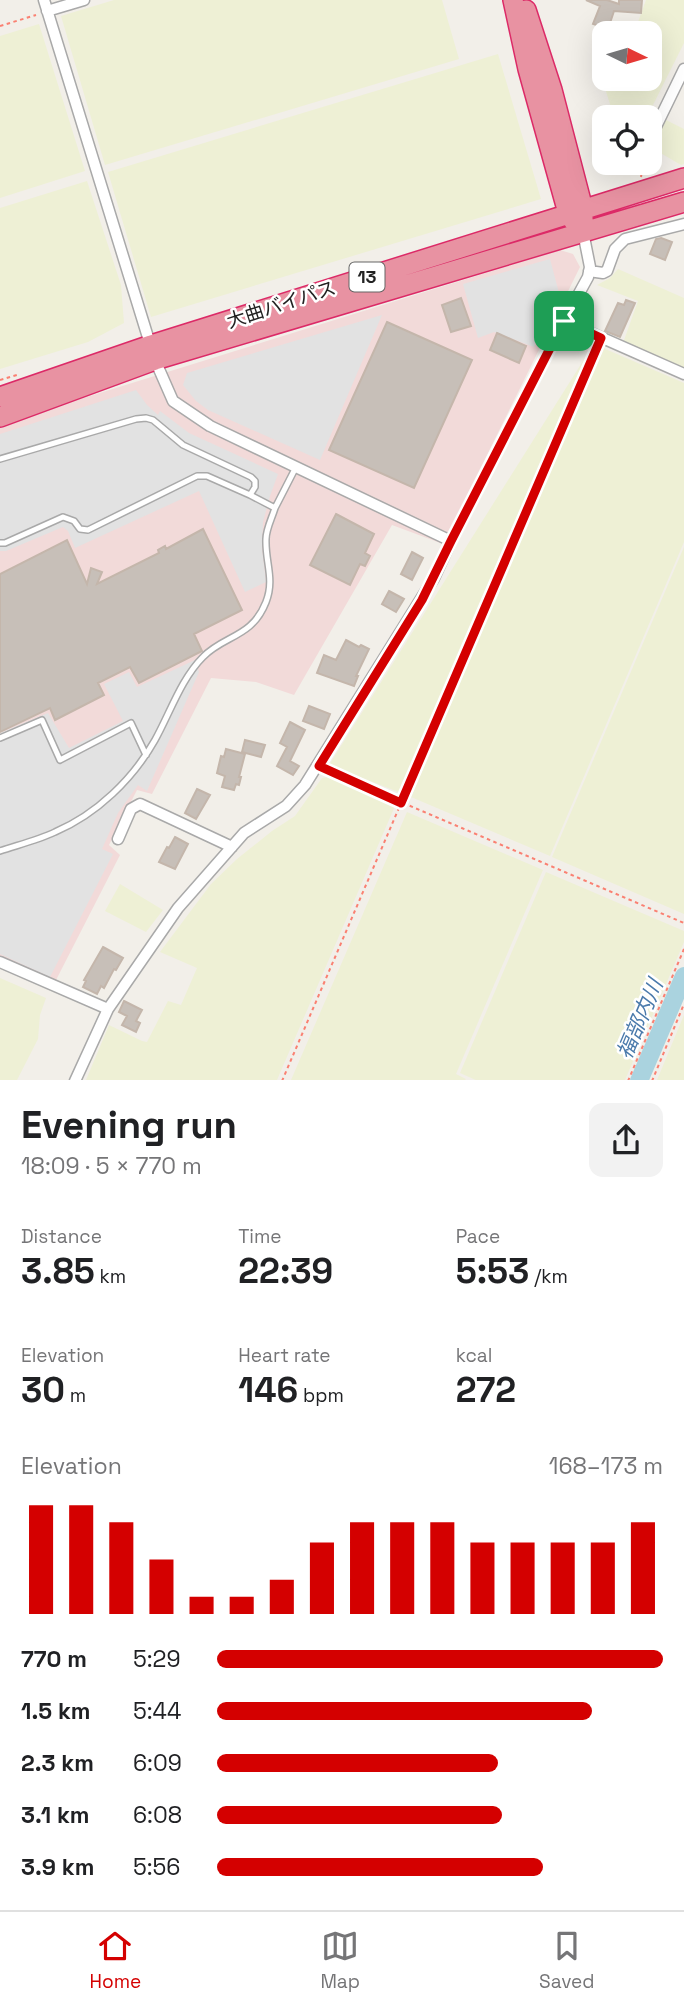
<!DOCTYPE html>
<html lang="en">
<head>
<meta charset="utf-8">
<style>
  body { margin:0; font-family:"Space Grotesk","Noto Sans JP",sans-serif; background:#f2f2f2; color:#202124; height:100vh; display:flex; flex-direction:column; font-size:26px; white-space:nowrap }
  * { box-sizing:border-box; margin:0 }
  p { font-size:23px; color:#757577 }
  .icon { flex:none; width:38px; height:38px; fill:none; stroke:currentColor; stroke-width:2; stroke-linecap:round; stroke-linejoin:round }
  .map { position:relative; height:1080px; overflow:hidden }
  .sheet { display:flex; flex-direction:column; background:#fff; flex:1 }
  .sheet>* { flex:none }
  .needle { width:46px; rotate:95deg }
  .buttons { position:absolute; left:592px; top:21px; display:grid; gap:14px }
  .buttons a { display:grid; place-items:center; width:70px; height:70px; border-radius:14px; background:#fff; box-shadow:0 7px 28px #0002; font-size:35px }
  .pin { position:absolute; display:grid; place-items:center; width:60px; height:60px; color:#fff; margin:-30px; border-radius:14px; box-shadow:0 4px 10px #0006 }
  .round { display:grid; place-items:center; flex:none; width:74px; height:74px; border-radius:14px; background:#f2f2f2 }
  .overview { display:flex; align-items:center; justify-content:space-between; height:119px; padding:0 21px }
  h1 { font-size:38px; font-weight:700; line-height:52px }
  .figures { display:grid; grid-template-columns:repeat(3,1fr); gap:10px; height:119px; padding:7px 21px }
  .figures div { display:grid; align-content:center }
  .figures b { font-size:35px; font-weight:700 }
  .figures small { font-size:19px; font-weight:400 }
  .figures p { font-size:19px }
  .chart { height:196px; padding:14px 21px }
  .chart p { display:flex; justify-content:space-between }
  .chart svg { width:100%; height:126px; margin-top:7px; stroke:#d40000; stroke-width:6 }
  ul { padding:0 21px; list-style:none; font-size:23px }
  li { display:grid; grid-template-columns:112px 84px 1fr; align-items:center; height:52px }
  li i { height:18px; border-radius:9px; background:#d40000 }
  .menu { display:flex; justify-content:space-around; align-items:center; height:98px; border-top:2px solid #e0e0e0; background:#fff; font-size:19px; color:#757577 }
  .menu a { display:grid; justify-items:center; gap:4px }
  .menu .active { color:#d40000 }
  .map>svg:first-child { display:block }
  .commercial { fill:#f2dad9 }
  .farmland { fill:#eef0d5 }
  .parking { fill:#e2e2e2 }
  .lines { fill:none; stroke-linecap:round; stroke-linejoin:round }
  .river { stroke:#aad3df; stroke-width:18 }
  .building { fill:#c7bfb8; stroke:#c4b6ab; stroke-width:2 }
  .lane-casing { stroke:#a9a9a9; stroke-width:8 }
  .street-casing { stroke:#a9a9a9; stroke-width:13 }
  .highway-casing { stroke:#dc2a67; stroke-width:22 }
  .path { stroke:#fa8072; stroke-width:2; stroke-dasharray:3.5 3.5; stroke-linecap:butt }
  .lane { stroke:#fff; stroke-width:5 }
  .street { stroke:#fff; stroke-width:10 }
  .highway { stroke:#e892a2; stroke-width:19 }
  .route-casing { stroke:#fff; stroke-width:14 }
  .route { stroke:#d40000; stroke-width:9 }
  .labels { text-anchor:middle; stroke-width:5; stroke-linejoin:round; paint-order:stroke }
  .shield { fill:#fff; stroke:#646464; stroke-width:2 }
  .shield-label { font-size:18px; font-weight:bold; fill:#222 }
  .street-label { font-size:19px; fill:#222; stroke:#fff }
  .water-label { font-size:21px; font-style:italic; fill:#4a7aab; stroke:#fff }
</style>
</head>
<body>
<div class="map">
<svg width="684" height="1081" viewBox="0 0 684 1081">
  <rect width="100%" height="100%" fill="#f2efe9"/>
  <!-- commercial -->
  <path class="commercial" d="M560,250L573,254L580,267L443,544L392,525L294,695L256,682L211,678L152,794L137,790L109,845L120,855L55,982L0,958V424Z"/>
  <!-- farmland -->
  <path class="farmland" d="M114,0H442L459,59L105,165L61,16Z
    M646,0H684V43L647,117H614L594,53L604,49V79H649V33H634Z
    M39,24L85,171L0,198V36Z
    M498,54L541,199L151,317L108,172Z
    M666,120L684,129V164L681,165L652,148Z
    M87,181L121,285L124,323L88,342L0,369V208Z
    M618,269L684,298V368L623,343L638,301L597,285L610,278Z
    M593,345L401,793L329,765Z
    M603,348L684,383V542L550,856L411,797Z
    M684,547V914L552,857Z
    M328,777L395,806L277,1080H86L109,1025L142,1041L147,1042L168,1001L181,1005L197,968L160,952L211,884L237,859L272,831L295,816L322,778Z
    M407,812L543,870L456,1074L466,1079L465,1080H291Z
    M546,872L684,931V942L625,1080L478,1081L460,1073Z
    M120,884L163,910L146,932L105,911Z
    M0,978L46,998L40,1015L38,1039L17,1080H0Z
    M684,1015V1080H657Z"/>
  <!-- parking -->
  <path class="parking" d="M550,259L559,293L534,347L494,332L478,338L463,284Z
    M382,315L320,460L208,410L196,401L183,385L187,373Z
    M136,390L147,405L158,415L160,411L189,433L278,474L270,496L263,522L262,548L266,582L245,592L199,491L75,548L68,531L63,527L6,551H0V434Z
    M195,660L199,672L147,791L138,785L118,813L102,849L113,854L50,977L0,954V733L48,713L69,748L123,721L104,684L129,672L137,687Z"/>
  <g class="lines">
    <!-- river -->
    <path class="river" d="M639,1081L684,976"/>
  </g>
  <!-- building -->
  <path class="building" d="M586,0H607L619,4V0H642L641,13L614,11L608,29L593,24L600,6Z
    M661,238L672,242L665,260L650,254L656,239Z
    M461,298L471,326L451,332L442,305Z
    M626,300L635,303L620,337L605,331L618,303L624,305Z
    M387,322L472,360L414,488L329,450Z
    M497,333L526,346L519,363L490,350Z
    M336,514L374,534L365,553L370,556L365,566L360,564L350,585L310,565Z
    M203,529L242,610L194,634L202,651L139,683L130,667L98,683L104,695L55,720L50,708L0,732V574L67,540L87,584L91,568L102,572L97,584L159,553L158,550L165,546L166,549Z
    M412,552L423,558L412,580L401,574Z
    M389,591L404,599L396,612L382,604Z
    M346,640L359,647L361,645L369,649L356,676H358L354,686L317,673L324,655L336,660Z
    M309,706L330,714L324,729L303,721Z
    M290,722L305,730L290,761L299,766L293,775L277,766L287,747L280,743Z
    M245,740L265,745L261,757L242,752Z
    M226,749L245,754L239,777H241L239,785L236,784L234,790L222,787L225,776L217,773L221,756L224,757Z
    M197,789L210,795L196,819L185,813Z
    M175,837L188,844L175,869L159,862L167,847L169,848Z
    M103,947L123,958L116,970L114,969L104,988L101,986L97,994L83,987L86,981L84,980Z
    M124,1001L142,1010L136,1021L140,1023L136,1032L122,1025L127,1016L119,1012Z"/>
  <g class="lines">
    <defs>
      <path id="lane" d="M0,459L136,419L146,418L153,420L183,445L251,477L255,481V487L250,495L275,508L296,467
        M0,543H5L63,517L74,521L80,529L88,530L197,476H207L250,495
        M0,738L42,720L60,760L131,723L146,755
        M0,851C18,845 38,840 55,832C97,814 133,779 155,740C170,713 181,679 203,657C224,635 252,638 266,602C275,579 265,562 266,539C266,529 272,518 275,508"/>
      <path id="street" d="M44,0L155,360L173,401L210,426L451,541
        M47,11L84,0
        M649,141L684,69
        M589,271L603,273L607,271L615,249L625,239L684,224
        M564,321L684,374
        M118,839L131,809L140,804L232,847
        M0,962L108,1009
        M75,1081L108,1009L178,908L244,833L286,806L305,785L434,578L451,541L564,321L588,277L590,267L583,232"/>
      <path id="highway" d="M513,0L528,69L568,213L575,223
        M526,10L552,90L583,209V220
        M0,397L151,345L684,178
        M0,417L155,360L684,202"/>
    </defs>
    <!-- lane casing -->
    <use href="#lane" class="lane-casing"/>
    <!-- street casing -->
    <use href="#street" class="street-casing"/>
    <!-- highway casing -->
    <use href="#highway" class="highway-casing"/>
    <!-- path -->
    <path class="path" d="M0,26L36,15
      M649,156H650
      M641,177L643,163
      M0,380L20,374
      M326,770L684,923
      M282,1081L596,348
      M628,1081L684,949
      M652,1081L684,1004"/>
    <!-- lane -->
    <use href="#lane" class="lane"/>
    <!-- street -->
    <use href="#street" class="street"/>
    <!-- highway -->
    <use href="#highway" class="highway"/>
  </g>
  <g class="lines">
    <defs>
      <path id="route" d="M564,321L601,338L401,803L319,766L422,600L451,541Z"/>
    </defs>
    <!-- route casing -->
    <use href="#route" class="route-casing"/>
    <!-- route -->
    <use href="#route" class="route"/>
  </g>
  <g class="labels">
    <!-- shield labels -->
    <rect class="shield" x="349.5" y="262.5" width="35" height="29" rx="5"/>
    <g class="shield-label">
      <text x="367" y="283">13</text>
    </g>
    <!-- street labels -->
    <g class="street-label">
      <text transform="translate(281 304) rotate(-18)" y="7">大曲バイパス</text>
    </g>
    <!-- water labels -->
    <g class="water-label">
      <text transform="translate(640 1019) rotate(-67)" y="7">福部内川</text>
    </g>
  </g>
</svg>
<div class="buttons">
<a><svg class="needle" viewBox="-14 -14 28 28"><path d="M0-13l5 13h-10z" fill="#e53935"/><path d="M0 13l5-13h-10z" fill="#757577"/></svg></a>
<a><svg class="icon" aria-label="locate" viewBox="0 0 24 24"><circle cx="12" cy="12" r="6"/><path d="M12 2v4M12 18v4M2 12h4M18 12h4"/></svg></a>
</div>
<div class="pin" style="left:564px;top:321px;background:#1e9e55"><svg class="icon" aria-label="arrive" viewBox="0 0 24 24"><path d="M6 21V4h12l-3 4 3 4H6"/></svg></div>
</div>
<section class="sheet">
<div class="overview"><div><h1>Evening run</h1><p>18:09 · 5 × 770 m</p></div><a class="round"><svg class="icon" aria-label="share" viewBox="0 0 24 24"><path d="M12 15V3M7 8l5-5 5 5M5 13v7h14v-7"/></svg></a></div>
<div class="figures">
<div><p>Distance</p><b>3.85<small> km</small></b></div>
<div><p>Time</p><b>22:39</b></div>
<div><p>Pace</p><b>5:53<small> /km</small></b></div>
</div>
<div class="figures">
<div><p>Elevation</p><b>30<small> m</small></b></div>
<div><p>Heart rate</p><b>146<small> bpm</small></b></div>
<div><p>kcal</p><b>272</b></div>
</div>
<div class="chart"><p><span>Elevation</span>168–173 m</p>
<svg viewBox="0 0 160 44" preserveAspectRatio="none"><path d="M5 44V6M15 44V6M25 44V12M35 44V25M45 44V38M55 44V38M65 44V32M75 44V19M85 44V12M95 44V12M105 44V12M115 44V19M125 44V19M135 44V19M145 44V19M155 44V12"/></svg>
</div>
<ul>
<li><b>770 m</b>5:29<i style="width:100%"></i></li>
<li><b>1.5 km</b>5:44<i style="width:84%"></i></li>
<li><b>2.3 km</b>6:09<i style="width:63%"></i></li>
<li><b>3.1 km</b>6:08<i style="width:64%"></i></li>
<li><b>3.9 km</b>5:56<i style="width:73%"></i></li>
</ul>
</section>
<nav class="menu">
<a class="active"><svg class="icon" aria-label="home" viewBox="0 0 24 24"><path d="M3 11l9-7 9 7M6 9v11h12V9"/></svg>Home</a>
<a><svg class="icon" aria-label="map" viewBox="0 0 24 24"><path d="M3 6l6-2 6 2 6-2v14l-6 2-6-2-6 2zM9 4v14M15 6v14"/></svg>Map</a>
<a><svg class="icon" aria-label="saved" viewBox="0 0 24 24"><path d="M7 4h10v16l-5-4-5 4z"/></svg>Saved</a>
</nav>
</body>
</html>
